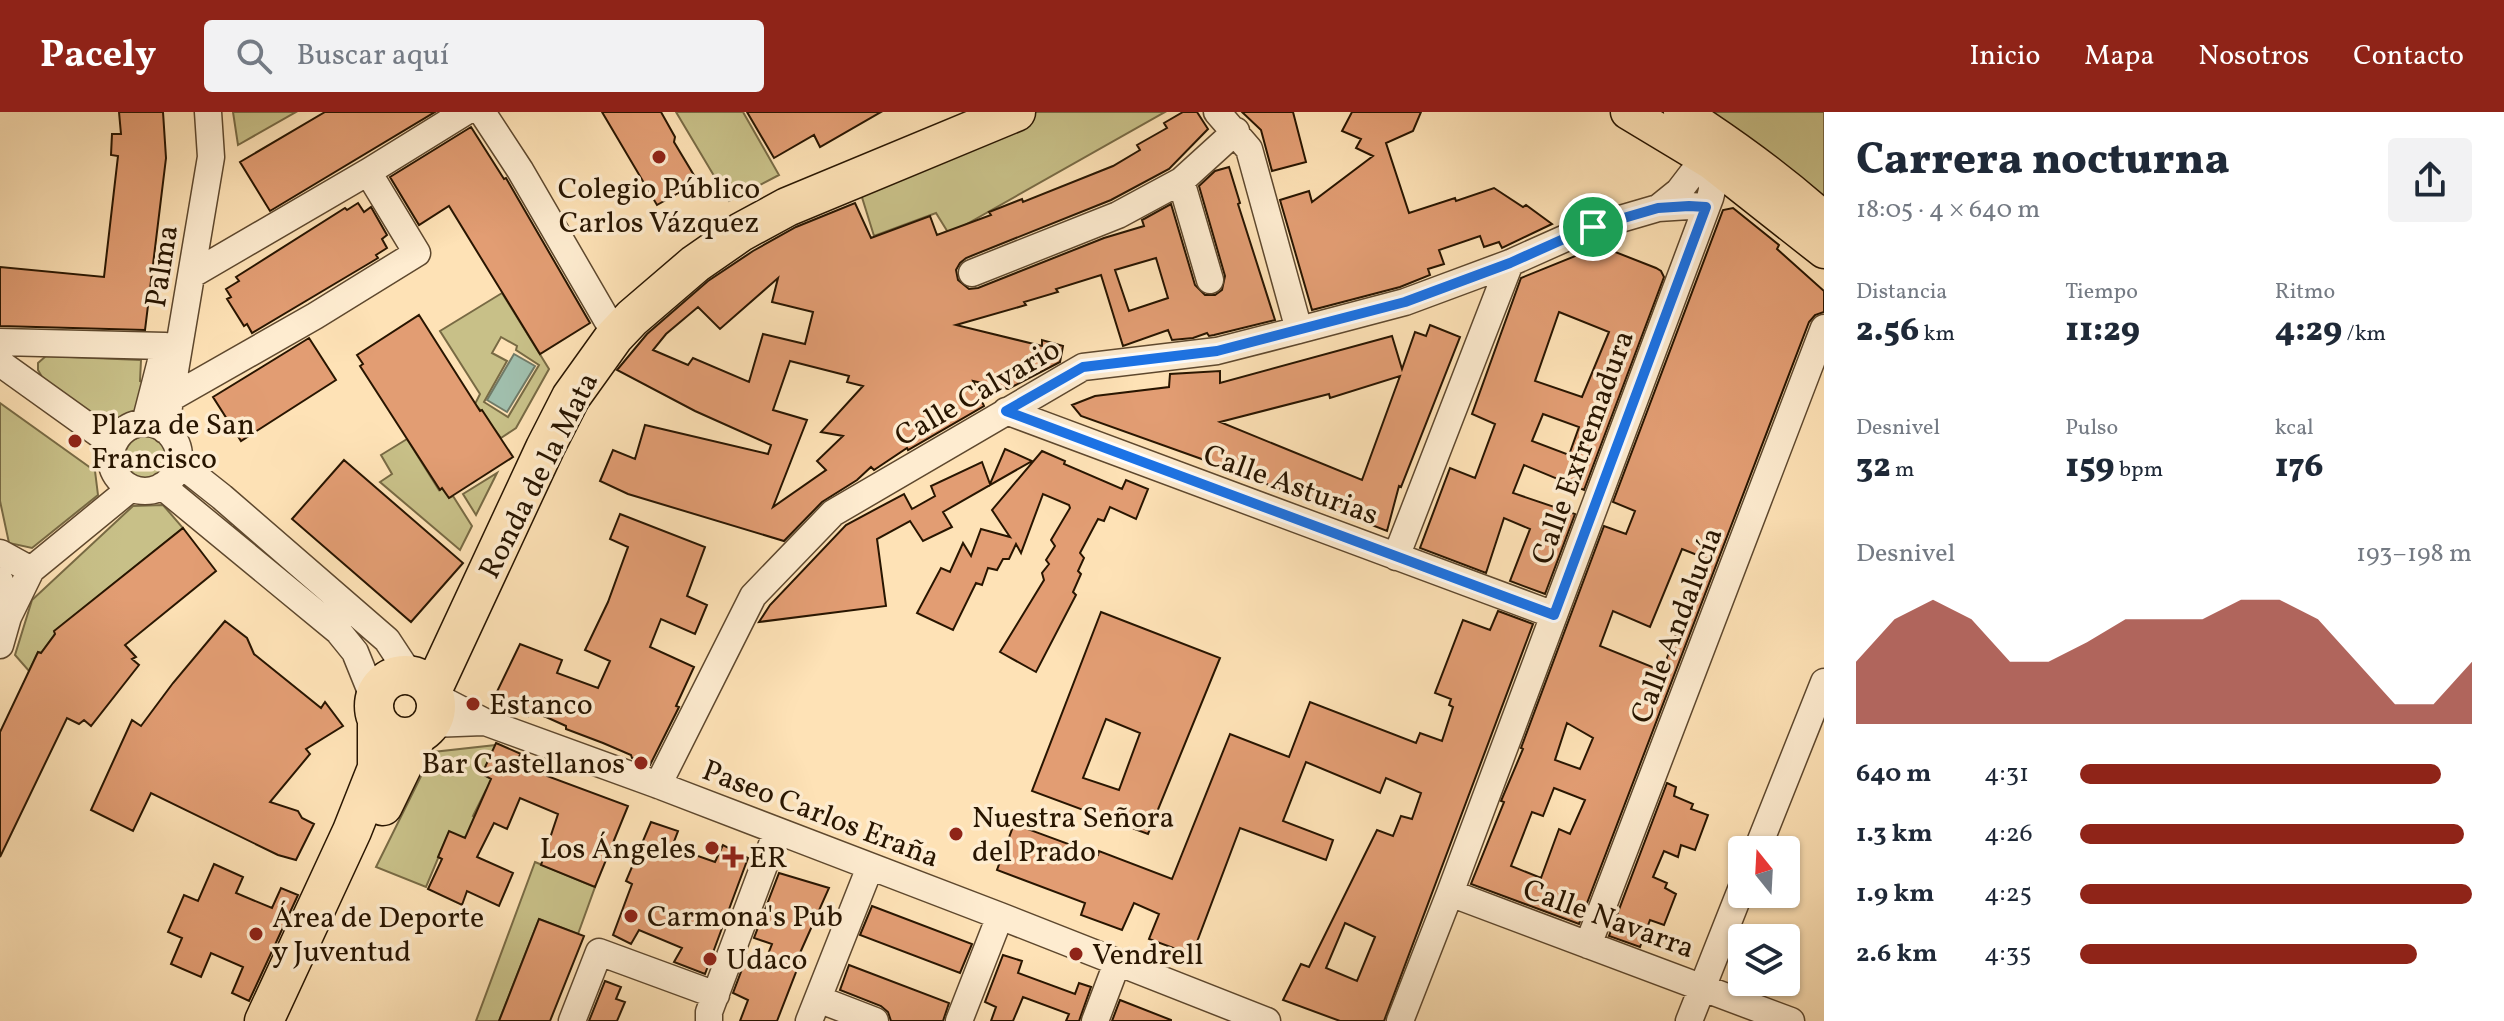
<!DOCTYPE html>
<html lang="es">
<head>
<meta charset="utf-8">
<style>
  body { margin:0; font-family:Vollkorn,serif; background:#f2f2f3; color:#1f2937; height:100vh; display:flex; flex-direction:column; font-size:30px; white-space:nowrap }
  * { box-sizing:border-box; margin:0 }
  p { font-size:26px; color:#747a83 }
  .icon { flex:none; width:44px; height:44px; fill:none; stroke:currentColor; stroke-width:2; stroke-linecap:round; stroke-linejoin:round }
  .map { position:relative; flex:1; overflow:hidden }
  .details { display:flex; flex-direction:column; background:#fff; width:680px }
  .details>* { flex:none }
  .needle { width:52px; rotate:342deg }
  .fabs { position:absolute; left:1728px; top:724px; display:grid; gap:16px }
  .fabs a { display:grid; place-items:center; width:72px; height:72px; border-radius:8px; background:#fff; box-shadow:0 2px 6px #0004; font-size:40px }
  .pin { position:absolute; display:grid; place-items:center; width:68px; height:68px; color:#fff; margin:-34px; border:4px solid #fff; border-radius:50%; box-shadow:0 2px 8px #0007 }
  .round { display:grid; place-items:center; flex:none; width:84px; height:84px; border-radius:8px; background:#f2f2f3 }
  .summary { display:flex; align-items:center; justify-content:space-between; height:136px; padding:0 32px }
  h1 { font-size:44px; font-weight:800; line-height:60px }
  .stats { display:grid; grid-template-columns:repeat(3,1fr); gap:12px; height:136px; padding:8px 32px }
  .stats div { display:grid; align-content:center }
  .stats b { font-size:34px; font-weight:800 }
  .stats small { font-size:22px; font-weight:400 }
  .stats p { font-size:22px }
  .chart { height:224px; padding:16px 32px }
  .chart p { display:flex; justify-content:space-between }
  .chart svg { width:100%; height:144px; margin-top:8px; fill:#8f2418; opacity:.7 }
  ul { padding:0 32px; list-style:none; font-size:26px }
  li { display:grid; grid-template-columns:128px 96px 1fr; align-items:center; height:60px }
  li i { height:20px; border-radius:10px; background:#8f2418 }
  header { display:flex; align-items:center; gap:48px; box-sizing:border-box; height:112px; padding:0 40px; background:#8f2418; color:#fff }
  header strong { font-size:38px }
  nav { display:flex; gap:44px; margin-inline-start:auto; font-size:28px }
  .search { width:560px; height:72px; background:#f2f2f3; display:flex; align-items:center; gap:20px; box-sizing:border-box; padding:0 28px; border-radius:8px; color:#747a83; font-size:30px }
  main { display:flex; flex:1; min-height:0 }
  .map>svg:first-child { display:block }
  .green { fill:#c8c088; stroke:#786a44; stroke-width:2; fill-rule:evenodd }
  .water { fill:#a0beac; stroke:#707a67; stroke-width:2 }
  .building { fill:#e29d73; stroke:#281500; stroke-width:2; fill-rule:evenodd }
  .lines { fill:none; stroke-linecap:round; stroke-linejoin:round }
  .minor-casing { stroke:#5e482e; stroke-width:29 }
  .major-casing { stroke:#281500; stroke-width:37 }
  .highway-casing { stroke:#281500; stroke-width:41 }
  .minor { stroke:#feecd0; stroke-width:26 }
  .major { stroke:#fee2b6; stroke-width:34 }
  .highway { stroke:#fee2b6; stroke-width:38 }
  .route-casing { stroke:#fff; stroke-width:16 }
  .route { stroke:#1a73e8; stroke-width:10 }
  .poi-dot { fill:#8f2418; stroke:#feecd0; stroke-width:3 }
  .labels { text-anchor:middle; stroke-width:7; stroke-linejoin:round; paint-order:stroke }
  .poi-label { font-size:30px; fill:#281500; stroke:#feecd0; text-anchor:start }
  .street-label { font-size:30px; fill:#281500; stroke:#feecd0 }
</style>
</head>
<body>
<header>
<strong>Pacely</strong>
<div class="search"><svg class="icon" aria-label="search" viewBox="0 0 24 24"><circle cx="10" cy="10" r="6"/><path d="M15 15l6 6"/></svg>Buscar aquí</div>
<nav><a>Inicio</a><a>Mapa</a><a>Nosotros</a><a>Contacto</a></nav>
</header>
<main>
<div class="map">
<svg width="1824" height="909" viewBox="0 0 1824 909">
  <rect width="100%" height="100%" fill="#fee2b6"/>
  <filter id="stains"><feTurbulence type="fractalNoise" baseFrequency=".0025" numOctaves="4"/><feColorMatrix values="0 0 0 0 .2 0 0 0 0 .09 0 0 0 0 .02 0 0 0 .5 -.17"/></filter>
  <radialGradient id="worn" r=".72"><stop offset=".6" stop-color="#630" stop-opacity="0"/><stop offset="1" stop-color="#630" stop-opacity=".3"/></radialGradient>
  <!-- green -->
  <path class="green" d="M233,0H296L238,33Z
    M676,0H743L779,63L729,89Z
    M1010,0H1165L949,122L936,101L874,124L856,66Z
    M1674,0H1824V111Z
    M502,181L549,257L516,316L501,326L495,318L493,319L487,306L475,292L480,282L440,219ZM501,225L517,234L516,238L539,253L508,305L484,290L507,249L492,241Z
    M46,244L141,248L140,269L145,271L140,297L105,315L42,265L38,258V251Z
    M0,291L95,359L98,383L32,436L9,431L0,389Z
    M125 345a21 21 0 1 1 42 0a21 21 0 1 1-42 0Z
    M407,327L439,378L442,376L449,386L453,384L472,414L460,438L380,370L392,362L381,343Z
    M497,361L476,403L463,382Z
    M163,393L183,416L55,519V522L41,541L38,540L29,559L15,543L32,488L133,394Z
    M496,633L482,662L501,671L486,678L473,704L481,707L471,729L449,720L426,775L376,755L433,640Z
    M535,750L595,775L578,822L539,807L499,909H476Z"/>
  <!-- water -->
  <path class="water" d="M514,242L535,254L507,300L487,288Z"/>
  <!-- building -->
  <path class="building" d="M119,0H163L166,46L145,218L0,214V155L104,165L118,44L111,43L112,22H121Z
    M325,0H435L270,99L240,50Z
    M602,0H661L675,25L674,30L698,70L657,93Z
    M747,0H881L820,35L814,23L774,46Z
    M1183,0H1197L1208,17L1169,57L1111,88L966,146L960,151L956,158L958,168L969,177L978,176L1104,126L1144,114L1142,108L1171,92L1195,173L1205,183H1215L1222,178L1225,164L1199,74L1215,59L1229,55L1240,91L1238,92L1275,208L1214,223L1209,224L1207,221L1193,226L1172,228L1168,218L1123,234L1101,163L1056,177L1058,180L1024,190L1026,193L956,213L1042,234V228L1063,234L1060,250L1008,277L973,269L984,294L908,338L907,336L874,358L871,355L857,368L822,390L784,429L628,382L600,369L613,338L635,347L645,313L768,342L771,333L695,299L617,258L647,222L708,169L753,139L796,115L855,91L871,126L930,104L937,123L991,103L989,100L1022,87L1023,90L1113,54L1140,38L1137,33L1167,16L1164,11ZM1156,146L1168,186L1129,199L1115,158ZM778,166L772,190L813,200L805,232L763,222L749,270L693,246L688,253L653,238L666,222L698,195L720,217ZM790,249L849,264L847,270L863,274L821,320L843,324L817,349L826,358L773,395L807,308L773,298Z
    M1242,0H1293L1306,50L1272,59L1261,18Z
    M1352,0H1421L1413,19L1386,31L1409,101L1455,86L1456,89L1494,76L1523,95L1526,93L1552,112L1502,136L1499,130L1484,135L1480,124L1439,138L1444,152L1428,157L1430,163L1400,175L1312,198L1280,88L1309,79L1312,90L1373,44L1356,36L1361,27L1342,19Z
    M471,15L504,67L506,66L590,211L540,242L449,94L419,113L390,65Z
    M358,91L364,100L371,95L387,123L382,127L387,136L376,143L378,146L368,152L252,221L247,212L244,214L227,187L231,185L226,177L239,169L236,165L345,96L347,98Z
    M1733,96L1779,133L1777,137L1824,179V200L1815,203L1809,210L1579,812L1471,772L1504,690L1501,689L1523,637L1521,636L1604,414L1626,422L1635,399L1613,390L1723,98ZM1682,437L1705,446L1662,559L1600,534L1613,499L1650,515ZM1567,611L1593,626L1580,657L1555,648ZM1554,676L1585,688L1570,722L1559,717L1541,766L1511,754L1532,700L1543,704Z
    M1600,134L1656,156L1661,159L1664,165L1584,378L1524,353L1513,381L1575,402L1545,482L1510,469L1530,417L1504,406L1486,461L1420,436L1450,356L1475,366L1495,312L1472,302L1521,166ZM1559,200L1609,220L1582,285L1535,269ZM1543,302L1579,315L1569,343L1532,329Z
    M419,203L480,299L482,298L513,345L449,386L442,376L440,378L360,254L363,252L357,243Z
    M1430,213L1460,225L1401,375L1399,374L1387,419L1210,350L1081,304L1072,293L1095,284L1169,275L1170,262L1220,259V271L1392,224L1402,257L1415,220L1426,224ZM1400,264L1362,368L1220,310L1329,282L1330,286Z
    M309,226L336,268L241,329L213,285Z
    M1005,337L1032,349L943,400L952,415L923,429L910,409L877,427L886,494L759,510L770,493L846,413L904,382L912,397L935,384L931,374L982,350L990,372Z
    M1042,339L1065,349L1064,352L1122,377L1126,368L1148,377L1136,407L1110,395L1104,409L1098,407L1080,441L1084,446L1078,459L1081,462L1073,480L1076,483L1036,560L1000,540L1044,468L1042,461L1049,452L1046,448L1055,434L1051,428L1070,396L1069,393L1043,382L1021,441L1016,432L1009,447H1003L997,458L988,456L982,473L976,471L953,518L917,501L941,456L950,460L963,431L971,444L981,417L1010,425L992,398Z
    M344,348L463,451L411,510L292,407Z
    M620,402L705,435L687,484L707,493L695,522L661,507L650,535L694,555L676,594L679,595L650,653L632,646L631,643L603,631L566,617V614L546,605L530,599L528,604L492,590L520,532L562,548L557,561L598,576L610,549L585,538L608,490L628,435L610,427Z
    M183,416L216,459L125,533L136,545L132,547L139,553L91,614L84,608L79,612L67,606L0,745V620L38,540L41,541L55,522L54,519Z
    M1498,499L1533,512L1384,909H1340L1283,888L1301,852L1309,855L1377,718L1393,724L1401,704L1412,707L1421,681L1386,666L1380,681L1306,650L1283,709L1333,728L1326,748L1240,716L1192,843L1149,827L1159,802L1134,791L1122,818L1081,803L1085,791L997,758L1014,712L1098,743L1099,739L1172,767L1230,622L1289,645L1310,590L1416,631L1420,621L1442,629L1453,595L1449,593L1451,587L1435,581L1463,508L1490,518ZM1345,811L1375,825L1357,869L1326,856Z
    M1101,500L1220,546L1148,722L1032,679ZM1106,607L1140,621L1119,678L1083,666Z
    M225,509L247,526L254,542L321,596L325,590L343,614L306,637L310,642L270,690L298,699L302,706L314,712L296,748L278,743L151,681L133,719L91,698L132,608L141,614L173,571Z
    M496,631L521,642L517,647L548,662L547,664L628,694L595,775L541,753L558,702L520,686L507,717L494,711L477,745L513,761L499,794L467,779L462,793L428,777L442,747L438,745L449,719L465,726L491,667L482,662Z
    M1667,671L1676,675L1674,684L1693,692L1691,697L1708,703L1695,738L1681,733L1678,745L1664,739L1653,765L1667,771L1665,776L1676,782L1664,813L1650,808L1640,835L1609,824Z
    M651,710L678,719L672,735L715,750L723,733L748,746L705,862L674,850L682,836L639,818L631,832L613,823L632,772L626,769Z
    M214,752L243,765L236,781L272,796L281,776L298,783L249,889L232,881L243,855L211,841L201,865L171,852L182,826L168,820L184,783L198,789Z
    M779,761L829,776L800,841L803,842L777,909H740L748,888L733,881L744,852L762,857L772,832L754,826Z
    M872,794L972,832L960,861L860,823Z
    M539,807L584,824L550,909H499Z
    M1003,843L1022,849L1018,861L1075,882L1079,871L1091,875L1079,909H1066L1069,902L1023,885L1013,909H991L996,895L985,890Z
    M849,853L949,891L943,909H891L888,900L881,894L840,878Z
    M605,869L621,875L616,887L625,890L617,909H589Z
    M1120,888L1171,908V909H1112Z"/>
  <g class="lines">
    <defs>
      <path id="minor" d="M482,0L520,58L607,208
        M1217,0L1249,37L1299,218
        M1181,69L1210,168
        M1658,96L1679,79L1692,62L1711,50L1719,39
        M972,161L1118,103L1181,69L1236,19
        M193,162L368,60
        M0,230L165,234
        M0,251L113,332
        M171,286L315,204L417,141L368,60L465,0
        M1006,299L1554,503
        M145,311L163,241
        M111 345a34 34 0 1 1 68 0a34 34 0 1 1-68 0Z
        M165,318L211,45L208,0
        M179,351L222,385L387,528L410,563
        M162,374L338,519L355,540L374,587
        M0,441L31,458
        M1396,445L1510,151
        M0,469L8,505L0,533
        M8,505L31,458L131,376
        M435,584L485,610L658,673L1000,804L1267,909
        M431,612L483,610
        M658,673L753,484L833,401L1083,255L1217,239L1299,218L1405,190L1510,151L1586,117L1658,96L1689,94L1706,95
        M1757,738L1824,570
        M1450,781L1791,909
        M1588,833L1824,216
        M818,887L875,909
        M572,909L599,840L716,883
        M709,909V900L777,719
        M809,909L870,755
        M959,909L1000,804
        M1095,909L1117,851
        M1400,909L1450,781L1710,86L1712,78L1711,50
        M1689,909L1742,775"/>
      <path id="major" d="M1628,0L1711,50L1824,139
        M1681,0C1731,32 1779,67 1824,107"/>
      <path id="highway" d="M374 594a31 31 0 1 1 62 0a31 31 0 1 1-62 0Z
        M432,579L545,336L571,285L614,225L632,206L695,152L741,120L787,95L1016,0
        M383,694L417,624
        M264,909L352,719L377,656V609"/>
    </defs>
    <!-- minor casing -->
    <use href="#minor" class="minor-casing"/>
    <!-- major casing -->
    <use href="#major" class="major-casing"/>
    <!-- highway casing -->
    <use href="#highway" class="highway-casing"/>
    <!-- minor -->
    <use href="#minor" class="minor"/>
    <!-- major -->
    <use href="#major" class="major"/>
    <!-- highway -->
    <use href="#highway" class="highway"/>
  </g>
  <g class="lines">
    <defs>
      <path id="route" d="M1689,94L1706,95L1554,503L1006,299L1083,255L1217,239L1405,190L1510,151L1586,117L1658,96Z"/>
    </defs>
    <!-- route casing -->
    <use href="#route" class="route-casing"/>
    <!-- route -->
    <use href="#route" class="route"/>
  </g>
  <!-- markers -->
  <g class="poi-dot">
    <circle cx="659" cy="45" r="8"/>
    <circle cx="75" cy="329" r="8"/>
    <circle cx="473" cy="592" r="8"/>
    <circle cx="641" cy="651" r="8"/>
    <circle cx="956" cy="722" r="8"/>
    <circle cx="712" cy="736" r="8"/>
    <path d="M729 733h8v8h8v8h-8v8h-8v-8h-8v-8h8z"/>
    <circle cx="631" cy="804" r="8"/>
    <circle cx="256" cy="822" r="8"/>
    <circle cx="1076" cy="842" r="8"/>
    <circle cx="710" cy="847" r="8"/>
  </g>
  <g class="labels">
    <!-- poi labels -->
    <g class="poi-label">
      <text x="659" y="86" text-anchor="middle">Colegio Público<tspan x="659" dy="34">Carlos Vázquez</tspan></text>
      <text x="91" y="322">Plaza de San<tspan x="91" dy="34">Francisco</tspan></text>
      <text x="489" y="602">Estanco</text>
      <text x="625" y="661" text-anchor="end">Bar Castellanos</text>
      <text x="972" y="715">Nuestra Señora<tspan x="972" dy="34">del Prado</tspan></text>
      <text x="696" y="746" text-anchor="end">Los Ángeles</text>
      <text x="749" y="755">ER</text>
      <text x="647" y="814">Carmona's Pub</text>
      <text x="272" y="815">Área de Deporte<tspan x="272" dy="34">y Juventud</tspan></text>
      <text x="1092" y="852">Vendrell</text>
      <text x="726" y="857">Udaco</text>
    </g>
    <!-- street labels -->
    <g class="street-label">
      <text transform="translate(161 154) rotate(-81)" y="10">Palma</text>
      <text transform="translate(977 280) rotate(-30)" y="10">Calle Calvario</text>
      <text transform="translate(1582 335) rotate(-70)" y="10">Calle Extremadura</text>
      <text transform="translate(538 363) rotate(-63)" y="10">Ronda de la Mata</text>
      <text transform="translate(1291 372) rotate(20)" y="10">Calle Asturias</text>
      <text transform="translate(1676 513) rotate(-69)" y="10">Calle Andalucía</text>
      <text transform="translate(821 701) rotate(21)" y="10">Paseo Carlos Eraña</text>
      <text transform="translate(1609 806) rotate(20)" y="10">Calle Navarra</text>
    </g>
  </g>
  <rect width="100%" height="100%" filter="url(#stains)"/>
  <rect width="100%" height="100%" fill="url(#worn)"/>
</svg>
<div class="fabs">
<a><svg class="needle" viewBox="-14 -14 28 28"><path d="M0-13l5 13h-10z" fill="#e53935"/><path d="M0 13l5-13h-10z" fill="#747a83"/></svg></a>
<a><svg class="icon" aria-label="layers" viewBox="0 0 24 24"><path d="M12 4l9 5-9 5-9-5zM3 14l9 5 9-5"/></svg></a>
</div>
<div class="pin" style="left:1593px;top:115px;background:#1e9e55"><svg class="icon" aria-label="arrive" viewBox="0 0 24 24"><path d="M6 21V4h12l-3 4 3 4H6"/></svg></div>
</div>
<section class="details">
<div class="summary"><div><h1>Carrera nocturna</h1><p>18:05 · 4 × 640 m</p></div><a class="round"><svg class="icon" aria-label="share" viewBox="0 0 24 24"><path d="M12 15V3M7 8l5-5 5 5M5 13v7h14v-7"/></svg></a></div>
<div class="stats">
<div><p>Distancia</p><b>2.56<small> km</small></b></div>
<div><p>Tiempo</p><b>11:29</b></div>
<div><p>Ritmo</p><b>4:29<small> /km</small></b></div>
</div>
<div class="stats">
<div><p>Desnivel</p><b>32<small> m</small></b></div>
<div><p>Pulso</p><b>159<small> bpm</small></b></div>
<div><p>kcal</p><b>176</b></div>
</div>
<div class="chart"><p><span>Desnivel</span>193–198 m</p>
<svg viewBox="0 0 160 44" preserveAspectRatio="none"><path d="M0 44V25L10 12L20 6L30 12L40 25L50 25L60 19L70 12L80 12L90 12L100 6L110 6L120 12L130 25L140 38L150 38L160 25V44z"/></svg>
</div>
<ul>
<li><b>640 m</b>4:31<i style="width:92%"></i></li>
<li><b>1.3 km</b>4:26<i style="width:98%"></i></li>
<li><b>1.9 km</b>4:25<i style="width:100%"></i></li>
<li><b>2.6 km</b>4:35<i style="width:86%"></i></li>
</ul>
</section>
</main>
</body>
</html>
